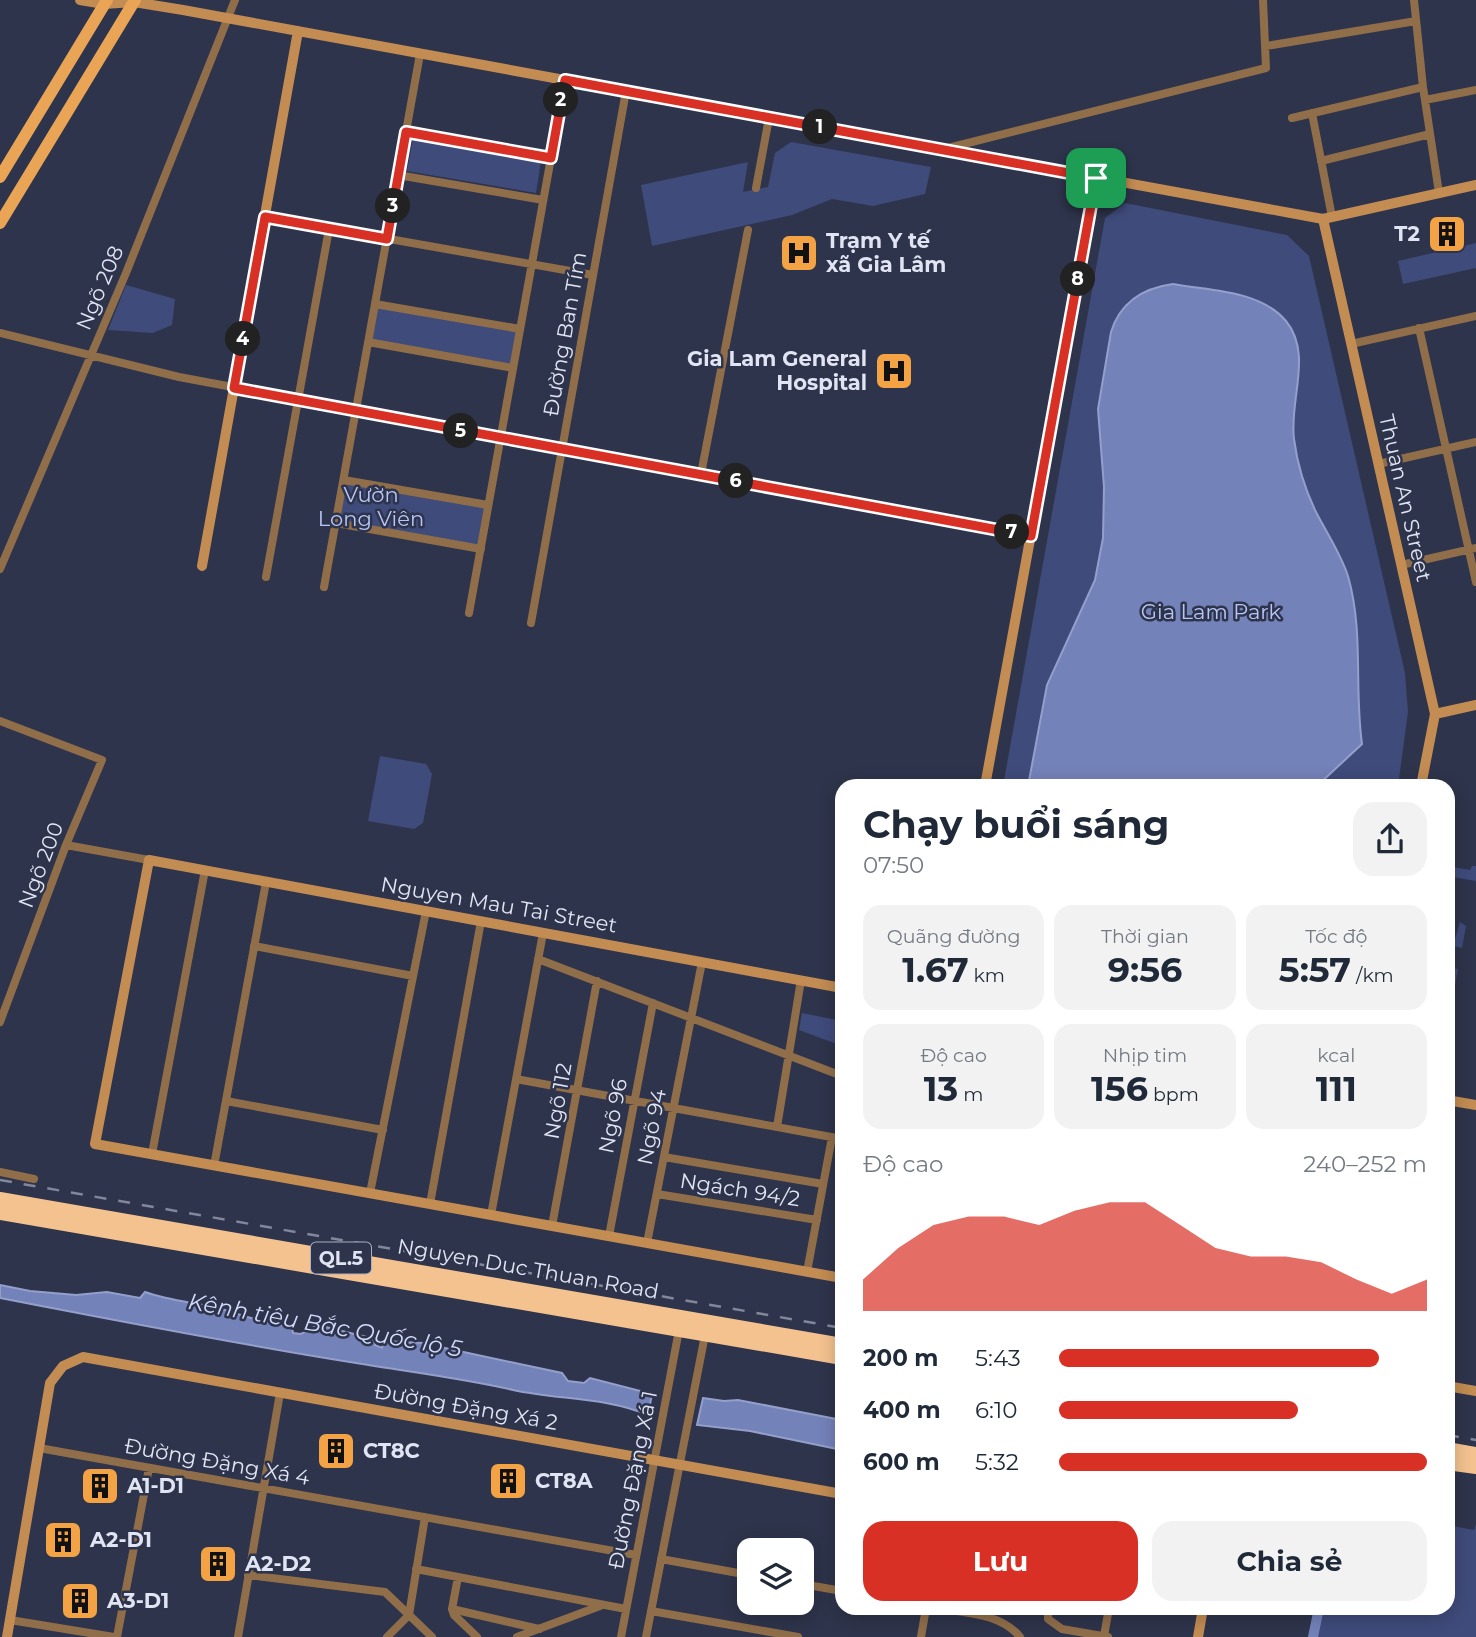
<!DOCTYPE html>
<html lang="vi">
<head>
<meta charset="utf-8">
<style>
  body { margin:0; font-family:Montserrat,sans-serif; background:#f2f2f3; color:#1f2937; height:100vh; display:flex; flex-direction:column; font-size:26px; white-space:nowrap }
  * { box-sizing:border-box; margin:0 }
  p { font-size:23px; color:#747a83 }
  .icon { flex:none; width:38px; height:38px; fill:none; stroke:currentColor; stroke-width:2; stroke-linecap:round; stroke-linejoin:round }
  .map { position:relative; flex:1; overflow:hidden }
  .sheet { position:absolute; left:835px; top:779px; width:620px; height:836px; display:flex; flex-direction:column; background:#fff; border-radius:21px; box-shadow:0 4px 18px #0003 }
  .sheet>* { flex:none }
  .fabs { position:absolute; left:737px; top:1538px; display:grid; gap:14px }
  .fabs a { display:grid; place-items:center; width:77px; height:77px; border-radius:14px; background:#fff; box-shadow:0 4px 18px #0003; font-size:35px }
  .pin { position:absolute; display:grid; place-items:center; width:60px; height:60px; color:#fff; margin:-30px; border-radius:14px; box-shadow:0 4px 10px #0006 }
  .km { position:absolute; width:35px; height:35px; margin:-18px; border-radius:50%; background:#222; color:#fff; font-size:19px; line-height:35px; text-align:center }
  .round { display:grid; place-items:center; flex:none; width:74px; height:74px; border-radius:21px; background:#f2f2f3 }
  .summary { display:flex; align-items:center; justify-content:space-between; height:119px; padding:0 28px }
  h1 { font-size:38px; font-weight:700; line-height:52px }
  .stats { display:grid; grid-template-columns:repeat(3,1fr); gap:10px; height:119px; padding:7px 28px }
  .stats div { display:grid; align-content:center; border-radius:18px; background:#f2f2f3; text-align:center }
  .stats b { font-size:35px; font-weight:700 }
  .stats small { font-size:19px; font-weight:400 }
  .stats p { font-size:19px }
  .chart { height:196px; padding:14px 28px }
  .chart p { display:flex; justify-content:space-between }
  .chart svg { width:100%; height:126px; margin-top:7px; fill:#d93025; opacity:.7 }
  .cta { display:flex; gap:14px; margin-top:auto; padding:14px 28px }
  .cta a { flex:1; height:80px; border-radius:21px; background:#d93025; color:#fff; font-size:28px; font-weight:700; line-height:80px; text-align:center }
  .cta a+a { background:#f2f2f3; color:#1f2937 }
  ul { padding:0 28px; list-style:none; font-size:23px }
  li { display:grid; grid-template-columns:112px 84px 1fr; align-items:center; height:52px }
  li i { height:18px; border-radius:9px; background:#d93025 }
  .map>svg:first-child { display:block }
  .green { fill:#3f4b7b }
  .water { fill:#7482ba; stroke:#949fcb; stroke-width:2 }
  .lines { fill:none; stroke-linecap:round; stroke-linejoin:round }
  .canal { stroke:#7482ba; stroke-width:10 }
  .street { stroke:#906e4a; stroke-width:8 }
  .secondary { stroke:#c28c52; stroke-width:10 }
  .primary { stroke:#e9a456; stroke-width:12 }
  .highway { stroke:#f4c28f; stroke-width:14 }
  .rail { stroke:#82879b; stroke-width:2.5; stroke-dasharray:12 12; stroke-linecap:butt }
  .route-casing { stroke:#fff; stroke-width:14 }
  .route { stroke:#d93025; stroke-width:9 }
  .labels { text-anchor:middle; stroke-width:5; stroke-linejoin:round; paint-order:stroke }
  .shield { fill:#2e344b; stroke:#abafc1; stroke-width:2 }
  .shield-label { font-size:19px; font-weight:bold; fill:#e0e4f3 }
  .poi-label { font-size:21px; font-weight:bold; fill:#e0e4f3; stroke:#2e344b; text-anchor:start }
  .street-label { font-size:21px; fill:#e0e4f3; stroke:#2e344b }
  .park-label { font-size:21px; fill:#b8c6f7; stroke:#2e344b }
  .water-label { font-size:23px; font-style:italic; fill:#d0dafb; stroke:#2e344b }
</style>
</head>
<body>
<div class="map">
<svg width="1476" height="1637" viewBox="0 0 1476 1637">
  <rect width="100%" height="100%" fill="#2e344b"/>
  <!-- green -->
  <path class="green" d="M413,139L541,161L536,193L407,171Z
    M791,142L931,167L925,194L873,206L832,199L792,215L652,246L641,185L748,162L743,192L768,187L775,153Z
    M1125,203L1287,235L1309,256L1405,673L1408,712L1398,786H1003L1105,218Z
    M1476,243V268L1403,284L1398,261Z
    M126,285L175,299L172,325L153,333L108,330Z
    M375,304L520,329L513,368L368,342Z
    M344,479L488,505L481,549L336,523Z
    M380,756L426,764L432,774L423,823L414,829L368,821Z
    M1447,866L1470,870L1472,866H1476V881L1447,876Z
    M1460,922L1466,926L1462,948L1453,946Z
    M1449,968L1458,969L1454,990L1450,993Z
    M802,1013L842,1021V1046L799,1030Z
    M1476,1524V1637H1311L1316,1608H1447V1525L1474,1530Z"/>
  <!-- water -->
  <path class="water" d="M1173,284C1210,291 1260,290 1286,321C1313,354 1289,400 1294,439C1297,462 1305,489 1315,510C1326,532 1340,552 1348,576C1364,632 1354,687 1362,744L1317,786H1028L1047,685L1095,580L1103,538L1104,487L1098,409L1111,332C1120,303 1143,288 1173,284Z
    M0,1285L30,1291L76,1295L107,1292L140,1298L145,1292C167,1300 190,1302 214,1307C241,1314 264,1324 292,1327L293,1333L301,1334L318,1325L375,1339V1345L382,1348L384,1341L423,1343V1350L436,1354L440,1347L562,1373L568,1381L584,1383L590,1378L652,1394L648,1415C605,1397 559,1400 513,1390C461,1378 409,1372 356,1363C237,1344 118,1321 0,1298Z
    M703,1398L724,1401L738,1400L842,1420V1450L750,1431L697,1425Z"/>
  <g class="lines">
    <!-- canal -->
    <path class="canal" d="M1313,1637L1319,1608"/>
    <!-- street -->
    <path class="street" d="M1414,0L1423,87L1439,193
      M1266,46L1416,21
      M1425,100L1476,90
      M1312,113L1332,217
      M1292,118L1423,87
      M406,132L551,158
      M948,148L1266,68L1263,0
      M1321,161L1430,134
      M398,175L543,200
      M756,188L769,118
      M265,217L593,275
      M375,304L520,329
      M1419,328L1476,582
      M0,333L179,377L1031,536
      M368,342L513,368
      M1351,344L1476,316
      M1378,464L1476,442
      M701,474L748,230
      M344,480L488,505
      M336,523L481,549
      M1401,565L1476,548
      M0,569L126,273L235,0
      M266,577L329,229
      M324,587L420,54
      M469,613L565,80
      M531,623L626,91
      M0,721L102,760L66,845L0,1022
      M66,845L149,860
      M254,946L413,976
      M538,959L842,1076
      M516,1079L842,1139
      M226,1101L383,1130
      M777,1127L801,980
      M152,1154L205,870
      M664,1157L823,1184
      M214,1166L266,882
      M0,1172L34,1179
      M370,1193L426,911
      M657,1194L817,1220
      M430,1204L481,921
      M491,1215L543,933
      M552,1226L597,981
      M609,1236L653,1003
      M647,1243L702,962
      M807,1272L832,1137
      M39,1448L636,1555
      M661,1559L749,1575
      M416,1569L626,1609
      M248,1575L385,1592L432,1637
      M802,1584L842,1591
      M937,1608C965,1613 1001,1613 1020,1637
      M1048,1608V1619L1062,1629L1108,1637
      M452,1609L458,1577
      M651,1611L798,1637
      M10,1620L114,1637
      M1104,1636L1109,1608
      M117,1637L149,1468
      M238,1637L280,1393
      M387,1637L409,1615L425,1517
      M477,1637L454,1615L452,1609L539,1629
      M517,1637L600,1606
      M621,1637L679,1330
      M646,1637L705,1335
      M921,1637L926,1608"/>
    <!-- secondary -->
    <path class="secondary" d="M80,0L104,4L134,2L183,10L1323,219L1476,185
      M1323,219L1435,714L1421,786
      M202,566L298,31
      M1435,714L1476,705
      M985,786L1096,178
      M842,988L149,860L95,1144L842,1278
      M1447,1100L1476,1105
      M1447,1386L1476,1391
      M7,1637L50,1383L63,1366L83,1357L842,1494
      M1198,1637L1203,1608"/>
    <!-- primary -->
    <path class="primary" d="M0,177L107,0
      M0,223L135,0"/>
    <!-- highway -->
    <path class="highway" d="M0,1199L842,1345
      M0,1213L842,1358
      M1447,1449L1476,1454
      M1447,1463L1476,1467"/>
    <!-- rail -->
    <path class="rail" d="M0,1180L842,1328
      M1447,1435L1476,1440"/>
  </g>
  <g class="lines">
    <defs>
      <path id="route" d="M565,80L1096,178L1031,536L234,388L265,217L387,239L406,132L551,158Z"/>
    </defs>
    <!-- route casing -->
    <use href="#route" class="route-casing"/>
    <!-- route -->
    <use href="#route" class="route"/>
  </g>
  <!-- icons -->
  <defs>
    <symbol id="building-square" viewBox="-11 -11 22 22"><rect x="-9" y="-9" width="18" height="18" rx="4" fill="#f4a344" stroke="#2e344b"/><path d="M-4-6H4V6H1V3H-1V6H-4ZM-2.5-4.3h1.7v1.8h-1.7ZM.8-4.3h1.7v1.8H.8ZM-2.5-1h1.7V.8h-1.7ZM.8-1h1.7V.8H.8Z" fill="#111"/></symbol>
    <symbol id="hospital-square" viewBox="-11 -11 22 22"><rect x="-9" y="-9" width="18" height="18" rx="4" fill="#f4a344" stroke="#2e344b"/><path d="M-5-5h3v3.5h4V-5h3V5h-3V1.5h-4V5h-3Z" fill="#111"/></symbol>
  </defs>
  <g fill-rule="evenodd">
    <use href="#building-square" x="1425" y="212" width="44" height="44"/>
    <use href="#hospital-square" x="777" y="231" width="44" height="44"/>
    <use href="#hospital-square" x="872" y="349" width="44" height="44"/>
    <use href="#building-square" x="314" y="1429" width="44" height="44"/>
    <use href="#building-square" x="486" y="1459" width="44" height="44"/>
    <use href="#building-square" x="78" y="1464" width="44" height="44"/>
    <use href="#building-square" x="41" y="1518" width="44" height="44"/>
    <use href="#building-square" x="196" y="1542" width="44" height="44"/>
    <use href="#building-square" x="58" y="1579" width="44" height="44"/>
  </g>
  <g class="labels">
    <!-- shield labels -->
    <rect class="shield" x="311" y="1242.5" width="60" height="31" rx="5"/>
    <g class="shield-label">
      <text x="341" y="1265">QL.5</text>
    </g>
    <!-- poi labels -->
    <g class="poi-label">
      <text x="1420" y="241" text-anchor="end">T2</text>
      <text x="826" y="248">Trạm Y tế<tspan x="826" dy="24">xã Gia Lâm</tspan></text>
      <text x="867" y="366" text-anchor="end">Gia Lam General<tspan x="867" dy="24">Hospital</tspan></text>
      <text x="363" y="1458">CT8C</text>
      <text x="535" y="1488">CT8A</text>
      <text x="127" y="1493">A1-D1</text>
      <text x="90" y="1547">A2-D1</text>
      <text x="245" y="1571">A2-D2</text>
      <text x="107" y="1608">A3-D1</text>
    </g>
    <!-- street labels -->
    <g class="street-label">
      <text transform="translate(100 288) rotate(-67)" y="7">Ngõ 208</text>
      <text transform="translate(565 334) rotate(-80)" y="7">Đường Ban Tím</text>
      <text transform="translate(1405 498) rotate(77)" y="7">Thuan An Street</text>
      <text transform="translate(41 865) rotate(-69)" y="7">Ngõ 200</text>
      <text transform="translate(499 905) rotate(10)" y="7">Nguyen Mau Tai Street</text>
      <text transform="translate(558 1101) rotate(-80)" y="7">Ngõ 112</text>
      <text transform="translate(613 1116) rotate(-79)" y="7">Ngõ 96</text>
      <text transform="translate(652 1127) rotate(-79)" y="7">Ngõ 94</text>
      <text transform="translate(740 1190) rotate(9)" y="7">Ngách 94/2</text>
      <text transform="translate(528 1269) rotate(10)" y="7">Nguyen Duc Thuan Road</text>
      <text transform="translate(466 1407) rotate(10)" y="7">Đường Đặng Xá 2</text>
      <text transform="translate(217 1462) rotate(10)" y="7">Đường Đặng Xá 4</text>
      <text transform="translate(633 1480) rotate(-79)" y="7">Đường Đặng Xá 1</text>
    </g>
    <!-- park labels -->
    <g class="park-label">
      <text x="371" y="502">Vườn<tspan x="371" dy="24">Long Viên</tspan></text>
      <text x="1211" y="619">Gia Lam Park</text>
    </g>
    <!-- water labels -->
    <g class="water-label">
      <text transform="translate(325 1325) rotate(10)" y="8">Kênh tiêu Bắc Quốc lộ 5</text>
    </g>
  </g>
</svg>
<div class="fabs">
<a><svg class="icon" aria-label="layers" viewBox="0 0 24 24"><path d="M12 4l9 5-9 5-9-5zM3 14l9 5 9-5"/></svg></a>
</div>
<div class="pin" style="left:1096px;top:178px;background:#1e9e55"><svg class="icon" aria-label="arrive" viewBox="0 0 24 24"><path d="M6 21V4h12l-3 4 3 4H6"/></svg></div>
<b class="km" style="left:820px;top:127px">1</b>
<b class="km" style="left:561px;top:100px">2</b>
<b class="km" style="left:393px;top:206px">3</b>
<b class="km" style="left:243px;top:339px">4</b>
<b class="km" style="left:461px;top:431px">5</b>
<b class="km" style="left:736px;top:481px">6</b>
<b class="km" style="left:1012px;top:532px">7</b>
<b class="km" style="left:1078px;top:279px">8</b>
<section class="sheet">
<div class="summary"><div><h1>Chạy buổi sáng</h1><p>07:50</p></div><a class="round"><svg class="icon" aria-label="share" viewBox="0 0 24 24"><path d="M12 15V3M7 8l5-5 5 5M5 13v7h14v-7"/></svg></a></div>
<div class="stats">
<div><p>Quãng đường</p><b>1.67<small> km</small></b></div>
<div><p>Thời gian</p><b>9:56</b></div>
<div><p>Tốc độ</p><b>5:57<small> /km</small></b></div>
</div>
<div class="stats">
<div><p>Độ cao</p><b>13<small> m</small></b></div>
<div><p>Nhịp tim</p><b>156<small> bpm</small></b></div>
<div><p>kcal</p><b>111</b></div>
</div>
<div class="chart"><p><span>Độ cao</span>240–252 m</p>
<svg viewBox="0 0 160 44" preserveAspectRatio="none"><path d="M0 44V33L10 22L20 14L30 11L40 11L50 14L60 9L70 6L80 6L90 14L100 22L110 25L120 25L130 27L140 33L150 38L160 33V44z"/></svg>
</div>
<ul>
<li><b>200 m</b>5:43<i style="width:87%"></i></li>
<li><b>400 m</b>6:10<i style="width:65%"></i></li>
<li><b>600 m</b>5:32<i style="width:100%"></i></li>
</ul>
<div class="cta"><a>Lưu</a><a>Chia sẻ</a></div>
</section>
</div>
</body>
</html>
